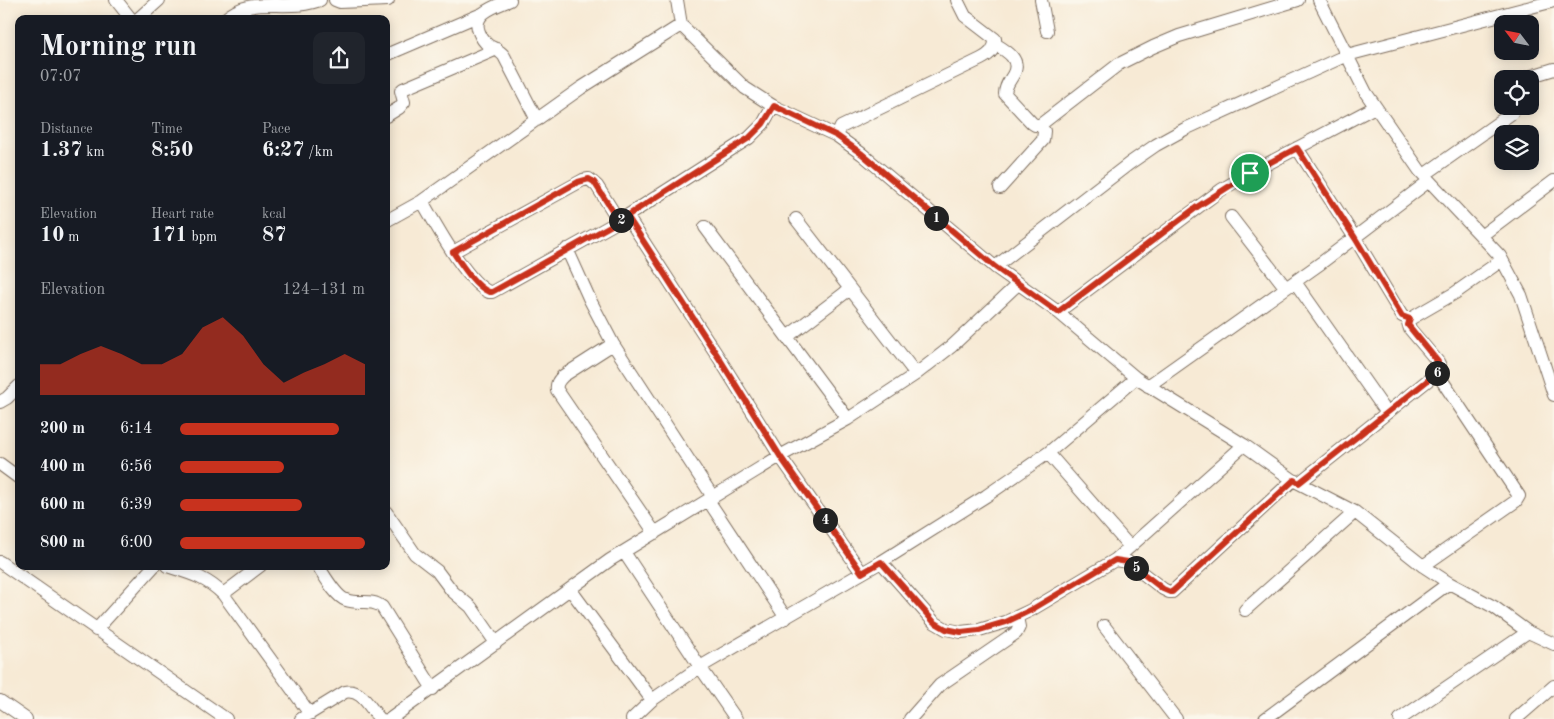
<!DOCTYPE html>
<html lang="en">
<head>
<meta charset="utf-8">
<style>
  body { margin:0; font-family:"Old Standard TT",serif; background:#20242c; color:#f1f3f6; height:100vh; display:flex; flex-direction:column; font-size:19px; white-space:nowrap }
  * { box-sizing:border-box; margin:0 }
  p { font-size:16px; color:#9ea1a6 }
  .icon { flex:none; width:28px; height:28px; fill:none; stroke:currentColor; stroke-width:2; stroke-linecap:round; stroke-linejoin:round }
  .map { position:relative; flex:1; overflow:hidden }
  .panel { position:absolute; left:15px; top:15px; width:375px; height:555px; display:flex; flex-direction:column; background:#171b24; border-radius:10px; box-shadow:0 2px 12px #0003 }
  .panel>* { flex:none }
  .needle { width:32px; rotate:302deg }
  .controls { position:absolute; left:1494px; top:15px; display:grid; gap:10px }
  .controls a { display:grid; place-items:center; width:45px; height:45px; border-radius:10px; background:#171b24; box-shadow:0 2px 12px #0003; font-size:25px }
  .pin { position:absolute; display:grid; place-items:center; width:42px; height:42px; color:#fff; margin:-21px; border:2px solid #fff; border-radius:50%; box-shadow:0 1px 5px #0007 }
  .km { position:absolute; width:25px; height:25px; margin:-12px; border-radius:50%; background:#222; color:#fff; font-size:14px; line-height:25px; text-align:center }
  .round { display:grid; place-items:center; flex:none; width:52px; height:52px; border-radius:10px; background:#20242c }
  .summary { display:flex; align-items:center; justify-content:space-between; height:85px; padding:0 25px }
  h1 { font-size:28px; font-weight:700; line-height:38px }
  .metrics { display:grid; grid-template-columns:repeat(3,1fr); gap:8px; height:85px; padding:5px 25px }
  .metrics div { display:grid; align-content:center }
  .metrics b { font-size:21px; font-weight:700 }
  .metrics small { font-size:14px; font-weight:400 }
  .metrics p { font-size:14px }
  .chart { height:140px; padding:10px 25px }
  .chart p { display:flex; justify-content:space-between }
  .chart svg { width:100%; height:90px; margin-top:5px; fill:#c8321e; opacity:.7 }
  ul { padding:0 25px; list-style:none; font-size:16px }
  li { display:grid; grid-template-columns:80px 60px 1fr; align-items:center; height:38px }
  li i { height:12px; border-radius:6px; background:#c8321e }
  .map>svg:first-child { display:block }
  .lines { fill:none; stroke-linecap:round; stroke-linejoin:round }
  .street-casing { stroke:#7d6d5e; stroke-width:14 }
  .street { stroke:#fff; stroke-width:12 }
  .route-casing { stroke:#fff; stroke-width:10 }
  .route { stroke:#c8321e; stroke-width:6 }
</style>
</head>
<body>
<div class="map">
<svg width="1554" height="719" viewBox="0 0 1554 719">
  <rect width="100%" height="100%" fill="#fbf7ec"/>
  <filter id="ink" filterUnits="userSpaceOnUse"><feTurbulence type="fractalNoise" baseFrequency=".02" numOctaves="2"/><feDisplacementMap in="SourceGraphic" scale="10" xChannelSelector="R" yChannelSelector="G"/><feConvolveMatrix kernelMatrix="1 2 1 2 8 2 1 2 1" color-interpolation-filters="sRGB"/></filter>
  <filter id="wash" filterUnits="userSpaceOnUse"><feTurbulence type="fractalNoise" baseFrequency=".0096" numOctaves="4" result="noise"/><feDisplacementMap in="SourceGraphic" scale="20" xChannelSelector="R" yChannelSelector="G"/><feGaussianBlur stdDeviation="1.12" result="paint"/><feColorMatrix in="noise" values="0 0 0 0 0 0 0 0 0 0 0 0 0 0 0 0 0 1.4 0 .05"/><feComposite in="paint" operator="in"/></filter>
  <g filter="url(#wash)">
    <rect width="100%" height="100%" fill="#f7ead5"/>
  </g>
  <g filter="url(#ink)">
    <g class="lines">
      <defs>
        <path id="street" d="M116,0L131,19
          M335,0L340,2L388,0
          M510,0C496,6 471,13 479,32C481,37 483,41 488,45C494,49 499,49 504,56L537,120
          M677,0L681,25L745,88L773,106L837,136L862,154L995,267L1058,312L1136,378L1244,445L1293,480L1355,512L1423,566L1449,583L1494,607L1528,632L1554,644
          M1041,0L1047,31
          M1319,0L1366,93L1420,171L1500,256L1521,295L1554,395
          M138,19L159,0
          M225,19C245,1 268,6 292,5C302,5 311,3 320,0
          M995,44C1007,51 1022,60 1013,75C1009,82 1005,86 1005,94L1032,123L1035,125H1040L1119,64L1153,47L1179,36L1298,0
          M386,55L482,14
          M1522,79L1554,69
          M386,116L399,108L404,102L401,91L403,89L497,49
          M837,136L841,127L981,59C989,55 996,49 995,39L965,16L957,0
          M1297,148L1355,238L1402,316L1410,319
          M1424,175L1512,113L1515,106
          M1000,188L1043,140L1044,131L1040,125
          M422,201C435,223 467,283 489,292H492L619,221L749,138L763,124L773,106
          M627,216L719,358L780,456L862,573
          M1231,217L1286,288
          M796,219L916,374
          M386,221L422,201L581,88L681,25
          M705,227L848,419
          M1481,236L1554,181
          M567,249L590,300L613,344L713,497
          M453,252L583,180L589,179L597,186L619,221
          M995,267L1130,163L1156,145L1185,129L1347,55L1554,1
          M1295,282L1387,413
          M1058,312L1221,190L1250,173L1375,107
          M787,337L850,289
          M613,344L563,376C558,381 556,384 557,390L655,533
          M1148,386L1321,263L1429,181
          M0,402L7,398L19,386
          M1048,453L1130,547
          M0,464L19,478
          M1299,483L1437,373L1440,366L1438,362L1410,329L1408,322L1410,319L1455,293L1502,260
          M708,500L786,618
          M386,512L415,554L437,571L452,591L471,607L496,643
          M624,552L700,667L736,719
          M1114,561L1244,445
          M0,562L226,719
          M881,562L934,622L946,629L961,632L979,630L1006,622L1031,610L1115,560L1128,562L1163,589L1169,592H1172L1293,480
          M167,566C189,573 206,577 223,594L310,714
          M318,566C324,575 336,597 346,600C359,605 371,598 382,607L433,689
          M1423,566L1516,501L1519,496L1437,373
          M570,589L652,700
          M223,594L260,566
          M1245,610L1355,512
          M1104,626L1176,719
          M96,630L154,566
          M0,701L26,719
          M301,719L345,692C362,688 370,709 380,719
          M390,719L610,560L780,456L848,419L916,374L952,346L1018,284
          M632,719L652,700L700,667L881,562L986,496L1048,453L1136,378
          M910,719L940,685L1016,633L1019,627L1017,617
          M1265,719L1449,583
          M1400,719L1528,632
          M1516,719L1554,686"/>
      </defs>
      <!-- street casing -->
      <use href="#street" class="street-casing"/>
      <!-- street -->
      <use href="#street" class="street"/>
    </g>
  </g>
  <g class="lines" filter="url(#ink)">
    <defs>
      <path id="route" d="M1250,173L1197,207L1058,312L995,267L862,154L837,136L774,106L763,124L749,138L619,221L492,292H489C475,286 461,264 453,252L578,182L589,179L594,182L619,221L627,216L719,358L780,456L862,573L881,562L934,622L946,629L961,632L979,630L1006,622L1031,610L1115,560L1128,562L1163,589L1170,592H1172L1294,480L1299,483L1437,373L1439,370L1438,362L1408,325L1410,319L1402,316L1355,238L1297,148L1250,173"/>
    </defs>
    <!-- route casing -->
    <use href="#route" class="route-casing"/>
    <!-- route -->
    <use href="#route" class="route"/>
  </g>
</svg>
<div class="controls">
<a><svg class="needle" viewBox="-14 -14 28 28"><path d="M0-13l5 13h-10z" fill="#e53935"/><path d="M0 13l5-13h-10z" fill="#9ea1a6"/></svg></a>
<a><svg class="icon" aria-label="locate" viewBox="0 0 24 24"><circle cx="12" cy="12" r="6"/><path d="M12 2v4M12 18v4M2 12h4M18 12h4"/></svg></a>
<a><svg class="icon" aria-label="layers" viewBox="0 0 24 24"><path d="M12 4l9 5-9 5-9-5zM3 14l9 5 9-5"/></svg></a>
</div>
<div class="pin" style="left:1250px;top:173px;background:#1e9e55"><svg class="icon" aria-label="arrive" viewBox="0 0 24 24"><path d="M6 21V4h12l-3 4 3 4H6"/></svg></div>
<b class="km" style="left:936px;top:218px">1</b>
<b class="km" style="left:621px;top:220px">2</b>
<b class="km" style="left:825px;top:520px">4</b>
<b class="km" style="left:1136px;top:568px">5</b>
<b class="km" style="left:1437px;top:373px">6</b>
<section class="panel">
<div class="summary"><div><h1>Morning run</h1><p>07:07</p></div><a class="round"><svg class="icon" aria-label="share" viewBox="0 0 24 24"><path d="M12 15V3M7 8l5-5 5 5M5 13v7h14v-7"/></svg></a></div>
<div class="metrics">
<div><p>Distance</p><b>1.37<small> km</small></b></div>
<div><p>Time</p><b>8:50</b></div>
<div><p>Pace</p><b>6:27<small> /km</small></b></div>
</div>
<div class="metrics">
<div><p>Elevation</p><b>10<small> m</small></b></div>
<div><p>Heart rate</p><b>171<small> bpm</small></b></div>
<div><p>kcal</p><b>87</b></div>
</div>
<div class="chart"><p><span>Elevation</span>124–131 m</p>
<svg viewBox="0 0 160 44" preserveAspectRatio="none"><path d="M0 44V29L10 29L20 24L30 20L40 24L50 29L60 29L70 24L80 11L90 6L100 15L110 29L120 38L130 33L140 29L150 24L160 29V44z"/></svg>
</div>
<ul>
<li><b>200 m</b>6:14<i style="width:86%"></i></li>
<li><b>400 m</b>6:56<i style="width:56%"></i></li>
<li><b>600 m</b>6:39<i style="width:66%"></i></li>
<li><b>800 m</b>6:00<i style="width:100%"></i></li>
</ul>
</section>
</div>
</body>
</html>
